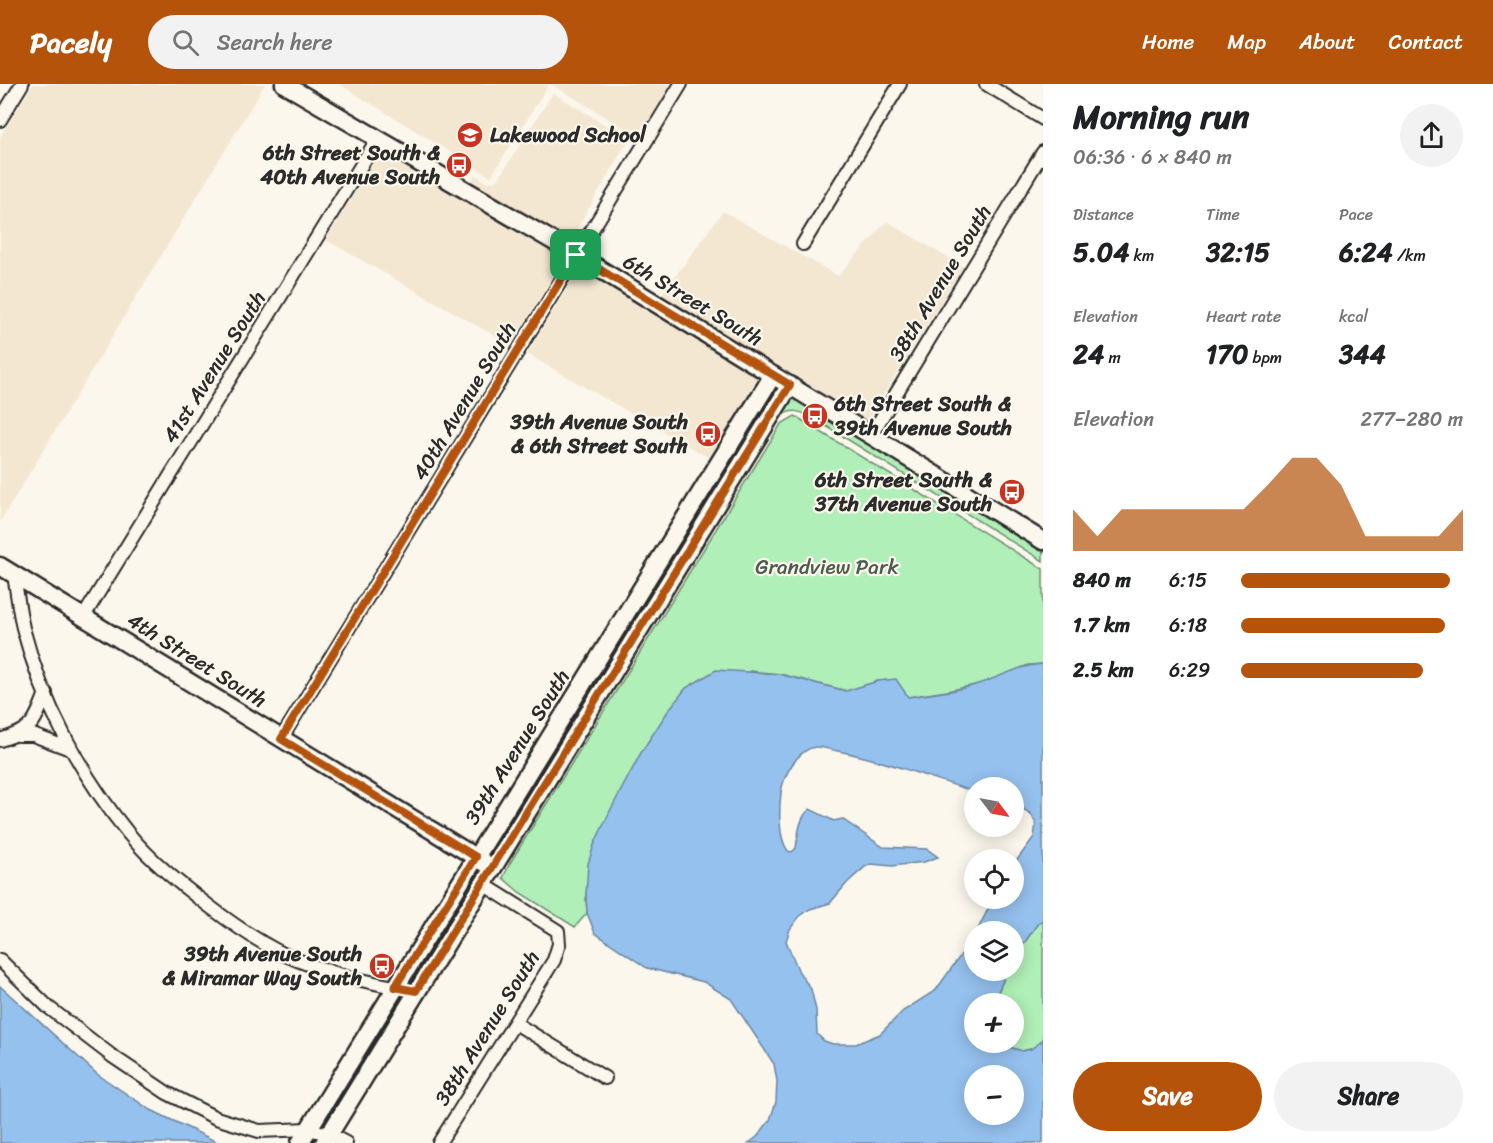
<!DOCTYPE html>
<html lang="en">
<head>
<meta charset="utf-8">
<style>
  body { margin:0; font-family:Sriracha,sans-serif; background:#f2f2f2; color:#202124; height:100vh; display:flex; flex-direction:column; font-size:22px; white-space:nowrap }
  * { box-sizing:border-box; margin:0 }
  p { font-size:20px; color:#757577 }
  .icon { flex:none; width:33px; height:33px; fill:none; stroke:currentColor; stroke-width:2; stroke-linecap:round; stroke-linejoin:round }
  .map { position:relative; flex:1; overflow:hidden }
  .drawer { display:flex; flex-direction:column; background:#fff; width:450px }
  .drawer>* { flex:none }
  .needle { width:39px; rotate:122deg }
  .buttons { position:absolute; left:964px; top:693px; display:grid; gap:12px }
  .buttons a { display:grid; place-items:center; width:60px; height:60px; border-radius:50%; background:#fff; box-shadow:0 3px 15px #0003; font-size:30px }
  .pin { position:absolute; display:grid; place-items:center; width:51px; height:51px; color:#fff; margin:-26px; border-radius:12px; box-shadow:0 3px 9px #0006 }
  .round { display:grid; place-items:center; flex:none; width:63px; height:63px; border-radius:32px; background:#f2f2f2 }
  .headline { display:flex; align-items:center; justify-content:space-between; height:102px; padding:0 30px }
  h1 { font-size:33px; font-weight:700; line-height:45px }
  .metrics { display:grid; grid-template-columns:repeat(3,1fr); gap:9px; height:102px; padding:6px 30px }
  .metrics div { display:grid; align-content:center }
  .metrics b { font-size:26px; font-weight:700 }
  .metrics small { font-size:16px; font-weight:400 }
  .metrics p { font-size:16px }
  .chart { height:168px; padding:12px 30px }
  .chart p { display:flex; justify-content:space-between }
  .chart svg { width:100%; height:108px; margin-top:6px; fill:#b45309; opacity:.7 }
  .button { display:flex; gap:12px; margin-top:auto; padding:12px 30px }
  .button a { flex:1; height:69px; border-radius:36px; background:#b45309; color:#fff; font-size:24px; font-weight:700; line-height:69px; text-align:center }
  .button a+a { background:#f2f2f2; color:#202124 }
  ul { padding:0 30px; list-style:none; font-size:20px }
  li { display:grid; grid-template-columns:96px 72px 1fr; align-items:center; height:45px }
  li i { height:15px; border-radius:8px; background:#b45309 }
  header { display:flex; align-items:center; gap:36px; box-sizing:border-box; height:84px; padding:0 30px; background:#b45309; color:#fff }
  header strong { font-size:28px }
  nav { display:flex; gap:33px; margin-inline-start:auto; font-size:21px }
  .search { width:420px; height:54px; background:#f2f2f2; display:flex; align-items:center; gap:15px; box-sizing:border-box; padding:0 21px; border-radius:33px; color:#757577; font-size:22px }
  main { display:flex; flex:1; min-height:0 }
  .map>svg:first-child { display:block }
  .built { fill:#f4e7d2 }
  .green { fill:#b0efb7; stroke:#6e8d71; stroke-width:1.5 }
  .water { fill:#95c1ee; stroke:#6b85a0; stroke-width:1.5; fill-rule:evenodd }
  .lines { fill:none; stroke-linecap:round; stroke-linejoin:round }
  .street-casing { stroke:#2b2b2b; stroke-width:16 }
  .secondary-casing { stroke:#2b2b2b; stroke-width:21 }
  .street { stroke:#fbf7ec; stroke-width:12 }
  .secondary { stroke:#fbf7ec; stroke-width:16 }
  .route-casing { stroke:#fff; stroke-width:12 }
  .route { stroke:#b45309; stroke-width:8 }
  .labels { text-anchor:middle; stroke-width:4.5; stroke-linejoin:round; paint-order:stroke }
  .poi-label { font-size:21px; font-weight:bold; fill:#2b2b2b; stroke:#fbf7ec; text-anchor:end }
  .street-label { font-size:21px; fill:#2b2b2b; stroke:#fbf7ec }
  .park-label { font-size:21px; fill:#4c5c4e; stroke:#fbf7ec }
</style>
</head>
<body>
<header>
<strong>Pacely</strong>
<div class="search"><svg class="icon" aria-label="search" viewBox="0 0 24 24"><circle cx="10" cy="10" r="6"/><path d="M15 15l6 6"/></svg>Search here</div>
<nav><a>Home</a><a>Map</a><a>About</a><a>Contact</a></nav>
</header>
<main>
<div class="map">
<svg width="1043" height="1059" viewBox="0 0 1043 1059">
  <rect width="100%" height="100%" fill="#fbf7ec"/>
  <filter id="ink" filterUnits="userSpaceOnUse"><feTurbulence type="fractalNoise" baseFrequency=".0167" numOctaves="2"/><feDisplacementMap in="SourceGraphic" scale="12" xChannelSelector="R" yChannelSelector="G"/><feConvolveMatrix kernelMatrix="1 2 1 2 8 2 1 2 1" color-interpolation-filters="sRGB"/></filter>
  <g filter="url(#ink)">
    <!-- built -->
    <path class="built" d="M33,0H265L0,438V53Z
      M339,0H549L491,93Z
      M551,0H671L639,53Z
      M553,9L629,55L569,158L470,99L475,91L487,98L497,97Z
      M381,66L565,173L511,261L326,156Z
      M723,127L838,192L887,137L963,183L866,339L660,213Z
      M580,183L762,293L711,375L527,270Z"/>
    <!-- green -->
    <path class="green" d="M793,312L1043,466V477L810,332C798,327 793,325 782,331Z
      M795,332L1043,485V580L1028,581L980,600L947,607L908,613L878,597L847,607L780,590L750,587L642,667L594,761L586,811L587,829L575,843L519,808L503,794L510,779L781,340Z
      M1043,836V956L1031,965L1022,967L996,959L1014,958V920H993L1007,887L1014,886V874L1038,839Z"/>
    <!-- water -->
    <path class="water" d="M1043,580V836L1038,839L1014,874V848L977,847L993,815L1014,814V780L1034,753L1036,740L1031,730L1014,719V704H975V708C930,694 884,676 838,667C831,666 821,662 815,663C797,666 783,692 781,709C779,725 778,754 788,767L792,768L796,764C798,751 799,733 810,725L834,737L842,735L883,763L927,765L938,773L924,778L892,782L871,780L865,783L848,798L830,819L810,825L799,833L790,845L786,857L799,888L811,905L816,926L817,950L824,957L833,960H856L880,950L903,927L936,906L975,851V886L1007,887L993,919L975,920V958L996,959L1022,967L1031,965L1043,956V1059H749L757,1053L770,1036L776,1018L777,997L774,980L731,915L704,898L647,884L595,849L587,829L586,811L588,780L594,761L610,727L642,667L668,627L686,604L716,586L779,590L846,607L878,597L896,595L908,613C932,610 958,607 981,599C1003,592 1020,581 1043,580ZM975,992H1014V1030H975Z
      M0,902L97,990L149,1025L219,1059H0Z"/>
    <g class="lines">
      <defs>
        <path id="street" d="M986,0L1043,35
          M0,36L22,0
          M803,160L900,0
          M871,351L1043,68
          M14,491C17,508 19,527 23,544C42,618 80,690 128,749C151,777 180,800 209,822C231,839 256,856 281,869C324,889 370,899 416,907
          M84,532L378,54
          M18,651H33L70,665
          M281,655L681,0
          M0,656C33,646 34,640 46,609
          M0,876L48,923L112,972L167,1009L216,1034L259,1047L308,1045L329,1050L346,1059
          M515,939L605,994
          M439,1059L554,876L559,860L558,847L483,800"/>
        <path id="secondary" d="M284,0L577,171L1043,457
          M0,482L485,779
          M300,1059L773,291
          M324,1059L790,301"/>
      </defs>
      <!-- street casing -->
      <use href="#street" class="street-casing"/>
      <!-- secondary casing -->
      <use href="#secondary" class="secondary-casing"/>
      <!-- street -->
      <use href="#street" class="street"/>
      <!-- secondary -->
      <use href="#secondary" class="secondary"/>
    </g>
  </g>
  <g class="lines" filter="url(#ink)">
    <defs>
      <path id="route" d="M576,171L790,301L416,907L395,903L476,773L281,655Z"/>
    </defs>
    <!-- route casing -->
    <use href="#route" class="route-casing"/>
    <!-- route -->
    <use href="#route" class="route"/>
  </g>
  <!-- icons -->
  <defs>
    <symbol id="school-disc" viewBox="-11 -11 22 22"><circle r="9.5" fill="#c8321e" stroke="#fbf7ec"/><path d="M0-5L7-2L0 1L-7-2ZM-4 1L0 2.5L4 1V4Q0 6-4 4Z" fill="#fff"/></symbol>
    <symbol id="bus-disc" viewBox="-11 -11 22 22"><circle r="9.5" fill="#c8321e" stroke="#fbf7ec"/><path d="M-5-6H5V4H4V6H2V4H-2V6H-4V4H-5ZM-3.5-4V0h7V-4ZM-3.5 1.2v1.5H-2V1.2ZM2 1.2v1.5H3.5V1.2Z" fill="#fff"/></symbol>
  </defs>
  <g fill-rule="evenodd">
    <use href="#school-disc" x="455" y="36" width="30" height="30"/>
    <use href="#bus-disc" x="444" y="66" width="30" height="30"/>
    <use href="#bus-disc" x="800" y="317" width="30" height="30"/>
    <use href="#bus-disc" x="693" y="335" width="30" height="30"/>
    <use href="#bus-disc" x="997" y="393" width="30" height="30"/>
    <use href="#bus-disc" x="367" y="867" width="30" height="30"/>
  </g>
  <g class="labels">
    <!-- poi labels -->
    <g class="poi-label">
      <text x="490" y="58" text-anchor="start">Lakewood School</text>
      <text x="440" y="76">6th Street South &amp;<tspan x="440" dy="24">40th Avenue South</tspan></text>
      <text x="834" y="327" text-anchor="start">6th Street South &amp;<tspan x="834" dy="24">39th Avenue South</tspan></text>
      <text x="688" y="345">39th Avenue South<tspan x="688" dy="24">&amp; 6th Street South</tspan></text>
      <text x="992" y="403">6th Street South &amp;<tspan x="992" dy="24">37th Avenue South</tspan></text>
      <text x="362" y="877">39th Avenue South<tspan x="362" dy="24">&amp; Miramar Way South</tspan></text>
    </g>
    <!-- street labels -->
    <g class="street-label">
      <text transform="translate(940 199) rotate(-59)" y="7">38th Avenue South</text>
      <text transform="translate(693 216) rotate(31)" y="7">6th Street South</text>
      <text transform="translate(214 283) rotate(-58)" y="7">41st Avenue South</text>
      <text transform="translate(464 317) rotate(-59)" y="7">40th Avenue South</text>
      <text transform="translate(197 576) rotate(32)" y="7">4th Street South</text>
      <text transform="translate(517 663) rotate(-58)" y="7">39th Avenue South</text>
      <text transform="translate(487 944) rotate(-58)" y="7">38th Avenue South</text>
    </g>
    <!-- park labels -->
    <g class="park-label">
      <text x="827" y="490">Grandview Park</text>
    </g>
  </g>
</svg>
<div class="buttons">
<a><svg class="needle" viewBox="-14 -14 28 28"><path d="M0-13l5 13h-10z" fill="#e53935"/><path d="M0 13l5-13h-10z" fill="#757577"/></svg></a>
<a><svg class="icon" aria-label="locate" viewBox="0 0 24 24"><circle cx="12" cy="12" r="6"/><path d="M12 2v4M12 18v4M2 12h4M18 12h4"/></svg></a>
<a><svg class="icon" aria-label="layers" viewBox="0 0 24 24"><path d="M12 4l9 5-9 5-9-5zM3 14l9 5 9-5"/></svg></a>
<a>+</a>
<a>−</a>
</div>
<div class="pin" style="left:576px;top:171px;background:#1e9e55"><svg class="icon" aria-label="arrive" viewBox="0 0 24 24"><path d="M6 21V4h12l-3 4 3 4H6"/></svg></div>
</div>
<section class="drawer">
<div class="headline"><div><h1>Morning run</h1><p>06:36 · 6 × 840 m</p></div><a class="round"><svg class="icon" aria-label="share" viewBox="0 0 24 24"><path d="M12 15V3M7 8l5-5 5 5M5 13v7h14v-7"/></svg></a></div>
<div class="metrics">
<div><p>Distance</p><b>5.04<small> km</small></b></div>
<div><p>Time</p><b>32:15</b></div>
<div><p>Pace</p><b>6:24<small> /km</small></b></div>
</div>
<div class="metrics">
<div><p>Elevation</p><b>24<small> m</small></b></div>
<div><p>Heart rate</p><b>170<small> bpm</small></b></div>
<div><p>kcal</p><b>344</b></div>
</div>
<div class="chart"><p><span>Elevation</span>277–280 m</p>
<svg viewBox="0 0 160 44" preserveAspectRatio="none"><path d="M0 44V27L10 38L20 27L30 27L40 27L50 27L60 27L70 27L80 17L90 6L100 6L110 17L120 38L130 38L140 38L150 38L160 27V44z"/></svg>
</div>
<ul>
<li><b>840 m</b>6:15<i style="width:94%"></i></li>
<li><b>1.7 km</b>6:18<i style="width:92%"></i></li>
<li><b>2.5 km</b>6:29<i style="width:82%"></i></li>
</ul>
<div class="button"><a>Save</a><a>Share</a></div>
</section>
</main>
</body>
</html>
